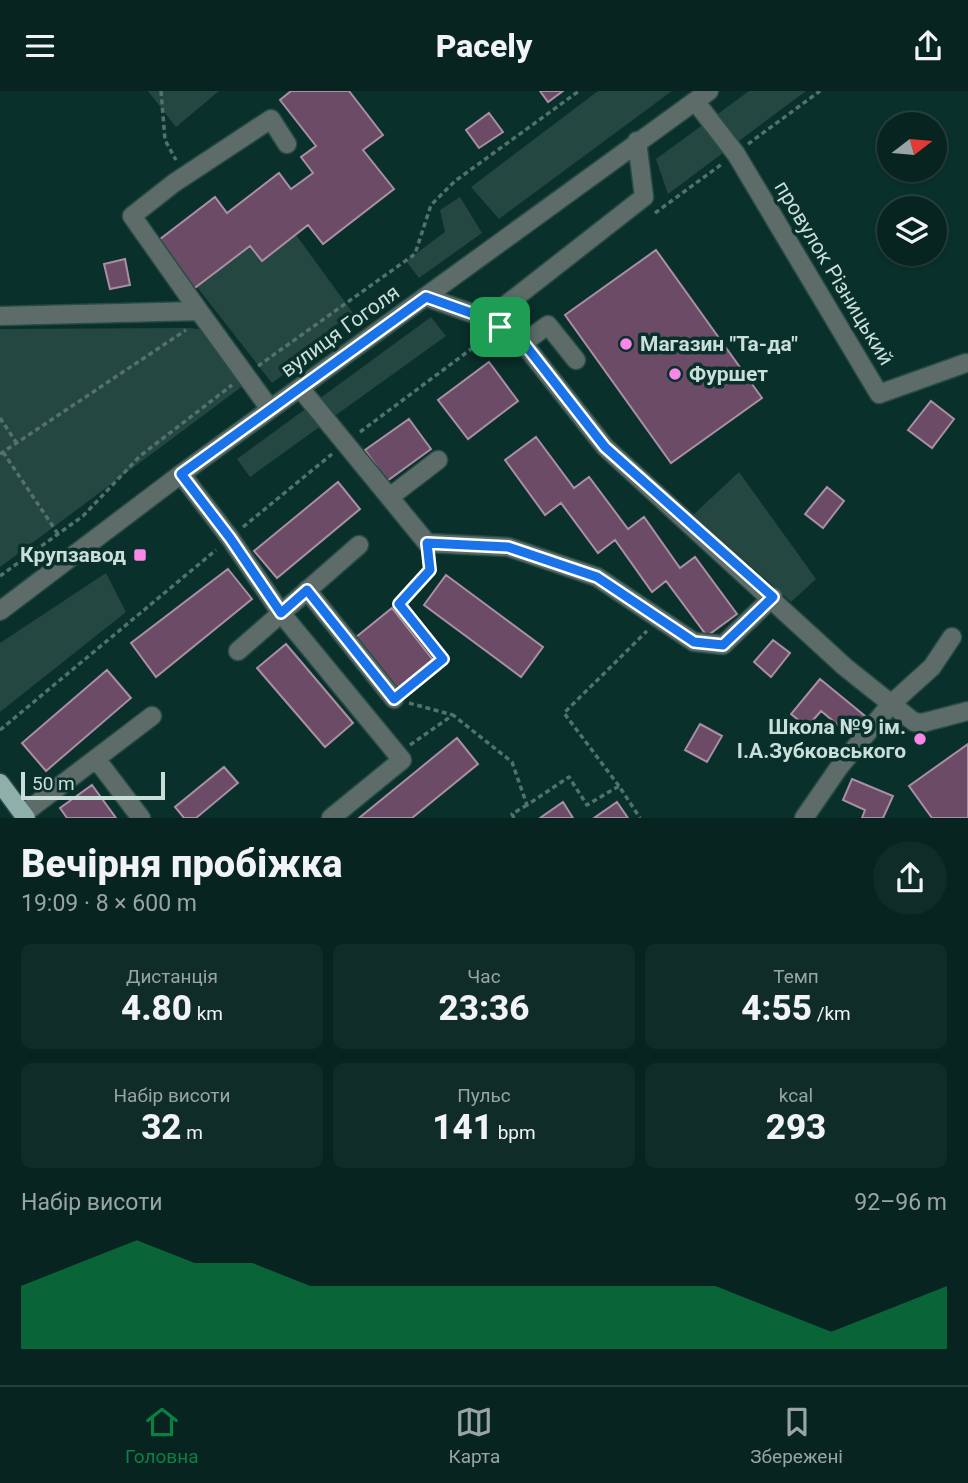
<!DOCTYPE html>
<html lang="uk">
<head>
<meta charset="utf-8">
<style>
  body { margin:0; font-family:Roboto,sans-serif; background:#102c29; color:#f1f3f6; height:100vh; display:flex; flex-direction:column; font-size:26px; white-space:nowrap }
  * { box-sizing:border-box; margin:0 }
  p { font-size:23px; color:#98a4a5 }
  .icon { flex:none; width:38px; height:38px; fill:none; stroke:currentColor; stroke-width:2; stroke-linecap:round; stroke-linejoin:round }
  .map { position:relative; height:727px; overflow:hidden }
  .side { display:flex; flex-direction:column; background:#072420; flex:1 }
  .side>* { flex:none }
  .needle { width:46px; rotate:74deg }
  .fabs { position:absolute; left:877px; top:21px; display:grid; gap:14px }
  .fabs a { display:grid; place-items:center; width:70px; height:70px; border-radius:50%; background:#072420; box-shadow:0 2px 5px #0004,0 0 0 2px #28413e; font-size:35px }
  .scale { position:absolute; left:21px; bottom:18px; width:144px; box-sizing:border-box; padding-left:7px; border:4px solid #cbdfda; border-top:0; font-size:19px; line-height:24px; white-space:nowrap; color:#cbdfda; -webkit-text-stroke:5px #09302a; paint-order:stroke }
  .pin { position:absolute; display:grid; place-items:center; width:60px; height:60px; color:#fff; margin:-30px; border-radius:14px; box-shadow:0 4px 10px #0006 }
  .round { display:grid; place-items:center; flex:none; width:74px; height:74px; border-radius:37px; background:#102c29 }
  .overview { display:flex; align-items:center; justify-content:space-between; height:119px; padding:0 21px }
  h1 { font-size:38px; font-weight:800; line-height:52px }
  .metrics { display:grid; grid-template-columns:repeat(3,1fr); gap:10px; height:119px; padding:7px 21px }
  .metrics div { display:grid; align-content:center; border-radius:10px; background:#102c29; text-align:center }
  .metrics b { font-size:35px; font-weight:800 }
  .metrics small { font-size:19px; font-weight:400 }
  .metrics p { font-size:19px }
  .chart { height:196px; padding:14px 21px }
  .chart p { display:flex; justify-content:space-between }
  .chart svg { width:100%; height:126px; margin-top:7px; fill:#0b8043; opacity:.7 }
  header { display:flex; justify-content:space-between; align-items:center; height:91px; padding:0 21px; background:#072420; font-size:32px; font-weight:800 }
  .menu { display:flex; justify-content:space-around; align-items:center; height:98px; border-top:2px solid #28413e; background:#072420; font-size:19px; color:#98a4a5 }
  .menu a { display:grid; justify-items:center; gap:4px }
  .menu .on { color:#0b8043 }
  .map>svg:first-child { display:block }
  .green { fill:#254741 }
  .building { fill:#6b4b66; stroke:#a98ea4; stroke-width:2 }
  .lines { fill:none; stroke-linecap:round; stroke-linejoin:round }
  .minor-casing { stroke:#284c46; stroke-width:21 }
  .major-casing { stroke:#284c46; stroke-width:21 }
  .path { stroke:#52726c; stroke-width:3.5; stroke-dasharray:5 3.5; stroke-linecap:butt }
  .minor { stroke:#5d6c69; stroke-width:18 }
  .major { stroke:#8fb0aa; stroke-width:18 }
  .route-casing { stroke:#fff; stroke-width:14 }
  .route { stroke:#1a73e8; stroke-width:9 }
  .poi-dot { fill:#f987e8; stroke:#09302a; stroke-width:2.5 }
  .labels { text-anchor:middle; stroke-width:7; stroke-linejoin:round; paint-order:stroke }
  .street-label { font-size:21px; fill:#cbdfda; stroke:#09302a }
  .poi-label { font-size:21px; font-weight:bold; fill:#cbdfda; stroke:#09302a; text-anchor:start }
</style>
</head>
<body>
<header><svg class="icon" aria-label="menu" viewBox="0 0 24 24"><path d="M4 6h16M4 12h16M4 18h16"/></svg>Pacely<svg class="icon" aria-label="share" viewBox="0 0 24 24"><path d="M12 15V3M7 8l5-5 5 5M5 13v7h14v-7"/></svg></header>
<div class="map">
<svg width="968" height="727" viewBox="0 0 968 727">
  <rect width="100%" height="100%" fill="#09302a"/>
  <!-- green -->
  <path class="green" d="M148,0H219L176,36Z
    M598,0H672L499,128L471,96Z
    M749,0H806L668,103L656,68Z
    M460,106L482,142L419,187L406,170L445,141L440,119Z
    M296,144L353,222L326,242L329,251L272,292L197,196L250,155L262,170Z
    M431,226L446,245L250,386L237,368Z
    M190,237L207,239L244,294L0,476V238Z
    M739,381L816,488L791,511L693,424Z
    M106,482L126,521L0,621V552Z"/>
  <!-- building -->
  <path class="building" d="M291,0H349L383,44L363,59L394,98L323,153L308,134L262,170L250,155L192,199L155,152L215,106L227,122L279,82L291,98L313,82L301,66L316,55L280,9Z
    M540,0H563L548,11Z
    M489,22L503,41L479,57L466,39Z
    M656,159L762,307L671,372L565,224Z
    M125,168L130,194L110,198L104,173Z
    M489,271L518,310L468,348L438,309Z
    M931,310L954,328L932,357L908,339Z
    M409,328L431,358L387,390L365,359Z
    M536,346L574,397L589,386L628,438L644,426L680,477L695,466L737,523L707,545L666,490L652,501L615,449L598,462L561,412L545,424L505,369Z
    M338,391L360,418L277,487L254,460Z
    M827,396L844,410L823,437L805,423Z
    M228,478L252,508L156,586L131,552Z
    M446,484L543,556L521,586L424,514Z
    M392,517L433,569L396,599L355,547Z
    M773,549L790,562L771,586L754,571Z
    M286,553L353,632L325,656L257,577Z
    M107,579L131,607L46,680L22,652Z
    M820,588L865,625L850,644L821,620L807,636L791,623Z
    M700,633L722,645L707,671L685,659Z
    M457,647L478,673L412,727H359Z
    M968,653V727H932L909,695Z
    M224,676L238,692L196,727H184L175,716Z
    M852,688L893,705L883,727H862L865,719L843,709Z
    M92,694L116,727H67L60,717Z
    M563,711L573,727H540Z
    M617,711L628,727H594Z"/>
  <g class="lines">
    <defs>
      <path id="minor" d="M695,10L736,63L879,303L966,272
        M426,206L488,228L644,106L637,50
        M199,220L132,125L174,92L271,28L287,53
        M0,225L199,220L270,318
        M488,228L523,252L605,356L845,576L914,631L922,632L968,620
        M523,252L548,234L576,269
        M300,297L427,452L508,456L597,486L694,551L723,554L773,506
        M181,383L230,447L281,522L402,669L331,727
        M391,405L438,369
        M307,499L394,608
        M0,520L181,383L709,0
        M238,560L359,454
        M97,669L141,727
        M23,723L152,625
        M804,727L840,675L890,614L932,576L952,546"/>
      <path id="major" d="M0,692L26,727"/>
    </defs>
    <!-- minor casing -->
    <use href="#minor" class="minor-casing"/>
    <!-- major casing -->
    <use href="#major" class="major-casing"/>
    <!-- path -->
    <path class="path" d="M161,0L165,49L176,69
      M748,53L820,0
      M655,122L722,73
      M258,275L415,163L431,114L455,90L579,0
      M0,327L16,351
      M360,341L486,247
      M3,361L58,443
      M0,363L186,239
      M243,436L332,363
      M0,485L83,425L140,365L232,294
      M407,597L443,568L399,513L430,479L429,471
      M409,612L453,624
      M0,639L216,459
      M410,654L453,624L512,671L527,714L569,686L587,714L619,695L640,727
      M619,695L564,622L647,540
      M514,727L512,723L527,714"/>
    <!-- minor -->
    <use href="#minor" class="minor"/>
    <!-- major -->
    <use href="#major" class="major"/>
  </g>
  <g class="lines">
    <defs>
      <path id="route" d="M426,206L488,228L523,251L605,356L773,506L723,554L694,551L597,486L508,456L427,452L430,479L399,513L443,568L394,608L307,499L281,522L230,447L181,383Z"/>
    </defs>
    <!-- route casing -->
    <use href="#route" class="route-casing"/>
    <!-- route -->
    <use href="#route" class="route"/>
  </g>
  <!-- markers -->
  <g class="poi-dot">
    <circle cx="626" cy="253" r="7"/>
    <circle cx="675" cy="283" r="7"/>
    <rect x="133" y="457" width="14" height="14" rx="3.5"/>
    <circle cx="920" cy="648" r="7"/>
  </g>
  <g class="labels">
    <!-- street labels -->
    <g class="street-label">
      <text transform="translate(834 182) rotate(59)" y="7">провулок Різницький</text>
      <text transform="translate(340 240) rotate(-36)" y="7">вулиця Гоголя</text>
    </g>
    <!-- poi labels -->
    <g class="poi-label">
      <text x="640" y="260">Магазин "Та-да"</text>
      <text x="689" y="290">Фуршет</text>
      <text x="126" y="471" text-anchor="end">Крупзавод</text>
      <text x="906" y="643" text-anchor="end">Школа №9 ім.<tspan x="906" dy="24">І.А.Зубковського</tspan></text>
    </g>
  </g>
</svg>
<div class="fabs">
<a><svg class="needle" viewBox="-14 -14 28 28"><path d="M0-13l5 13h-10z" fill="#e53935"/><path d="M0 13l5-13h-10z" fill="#98a4a5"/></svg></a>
<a><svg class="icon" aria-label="layers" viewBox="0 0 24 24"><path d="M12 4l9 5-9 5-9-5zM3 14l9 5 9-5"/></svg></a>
</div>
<div class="scale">50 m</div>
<div class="pin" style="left:500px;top:236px;background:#1e9e55"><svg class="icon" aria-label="arrive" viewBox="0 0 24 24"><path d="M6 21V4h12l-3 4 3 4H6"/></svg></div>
</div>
<section class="side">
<div class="overview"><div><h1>Вечірня пробіжка</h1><p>19:09 · 8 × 600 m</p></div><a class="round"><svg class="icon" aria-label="share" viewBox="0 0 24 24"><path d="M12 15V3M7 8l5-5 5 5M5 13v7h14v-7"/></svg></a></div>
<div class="metrics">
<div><p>Дистанція</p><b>4.80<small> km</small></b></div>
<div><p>Час</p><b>23:36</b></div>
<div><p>Темп</p><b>4:55<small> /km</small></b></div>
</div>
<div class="metrics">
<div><p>Набір висоти</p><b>32<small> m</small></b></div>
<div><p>Пульс</p><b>141<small> bpm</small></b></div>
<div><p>kcal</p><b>293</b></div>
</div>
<div class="chart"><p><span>Набір висоти</span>92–96 m</p>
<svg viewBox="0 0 160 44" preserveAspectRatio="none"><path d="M0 44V22L10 14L20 6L30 14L40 14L50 22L60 22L70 22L80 22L90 22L100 22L110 22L120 22L130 30L140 38L150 30L160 22V44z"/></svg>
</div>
</section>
<nav class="menu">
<a class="on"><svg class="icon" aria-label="home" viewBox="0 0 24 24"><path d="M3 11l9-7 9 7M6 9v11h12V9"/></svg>Головна</a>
<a><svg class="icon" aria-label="map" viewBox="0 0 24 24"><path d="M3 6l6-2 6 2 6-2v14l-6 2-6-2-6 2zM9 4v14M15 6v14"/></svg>Карта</a>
<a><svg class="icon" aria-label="saved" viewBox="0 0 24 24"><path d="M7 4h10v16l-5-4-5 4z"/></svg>Збережені</a>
</nav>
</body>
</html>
